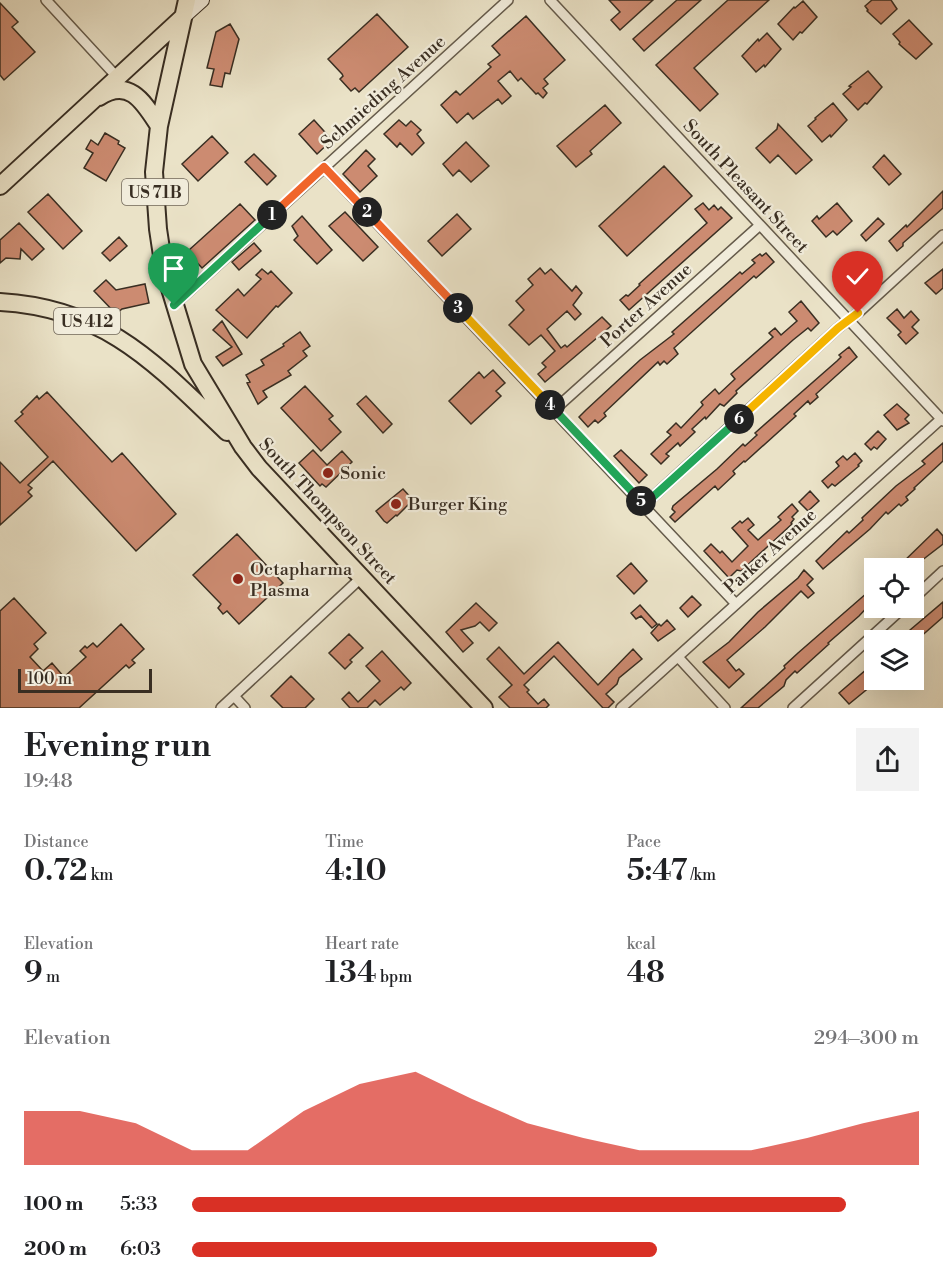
<!DOCTYPE html>
<html lang="en">
<head>
<meta charset="utf-8">
<style>
  body { margin:0; font-family:"Libre Bodoni",serif; background:#f2f2f2; color:#202124; height:100vh; display:flex; flex-direction:column; font-size:22px; white-space:nowrap }
  * { box-sizing:border-box; margin:0 }
  p { font-size:20px; color:#757577 }
  .icon { flex:none; width:33px; height:33px; fill:none; stroke:currentColor; stroke-width:2; stroke-linecap:round; stroke-linejoin:round }
  .map { position:relative; height:708px; overflow:hidden }
  .drawer { display:flex; flex-direction:column; background:#fff; flex:1 }
  .drawer>* { flex:none }
  .controls { position:absolute; left:864px; top:558px; display:grid; gap:12px }
  .controls a { display:grid; place-items:center; width:60px; height:60px; border-radius:0px; background:#fff; box-shadow:0 6px 24px #0002; font-size:30px }
  .scale { position:absolute; left:18px; bottom:15px; width:134px; box-sizing:border-box; padding-left:6px; border:3px solid #392e22; border-top:0; font-size:16px; line-height:21px; white-space:nowrap; color:#392e22; -webkit-text-stroke:4px #f1ecdb; paint-order:stroke }
  .pin { position:absolute; display:grid; place-items:center; width:51px; height:51px; color:#fff; margin:-62px -26px; border-radius:50% 50% 50% 0; rotate:-45deg; box-shadow:0 0 6px #0007 }
  .pin .icon { rotate:45deg }
  .km { position:absolute; width:30px; height:30px; margin:-15px; border-radius:50%; background:#222; color:#fff; font-size:16px; line-height:30px; text-align:center }
  .round { display:grid; place-items:center; flex:none; width:63px; height:63px; border-radius:0px; background:#f2f2f2 }
  .summary { display:flex; align-items:center; justify-content:space-between; height:102px; padding:0 24px }
  h1 { font-size:33px; font-weight:600; line-height:45px }
  .figures { display:grid; grid-template-columns:repeat(3,1fr); gap:9px; height:102px; padding:6px 24px }
  .figures div { display:grid; align-content:center }
  .figures b { font-size:30px; font-weight:600 }
  .figures small { font-size:16px; font-weight:400 }
  .figures p { font-size:16px }
  .chart { height:168px; padding:12px 24px }
  .chart p { display:flex; justify-content:space-between }
  .chart svg { width:100%; height:108px; margin-top:6px; fill:#d93025; opacity:.7 }
  ul { padding:0 24px; list-style:none; font-size:20px }
  li { display:grid; grid-template-columns:96px 72px 1fr; align-items:center; height:45px }
  li i { height:15px; border-radius:8px; background:#d93025 }
  .map>svg:first-child { display:block }
  .building { fill:#cc8b71; stroke:#392e22; stroke-width:1.5 }
  .lines { fill:none; stroke-linecap:round; stroke-linejoin:round }
  .street-casing { stroke:#655b4b; stroke-width:12 }
  .secondary-casing { stroke:#392e22; stroke-width:16 }
  .highway-casing { stroke:#392e22; stroke-width:20 }
  .street { stroke:#f1ecdb; stroke-width:9 }
  .secondary { stroke:#f1ecdb; stroke-width:14 }
  .highway { stroke:#eae2c7; stroke-width:16 }
  .split-1-casing { stroke:#fff; stroke-width:12 }
  .split-2-casing { stroke:#fff; stroke-width:12 }
  .split-3-casing { stroke:#fff; stroke-width:12 }
  .split-4-casing { stroke:#fff; stroke-width:12 }
  .split-5-casing { stroke:#fff; stroke-width:12 }
  .split-6-casing { stroke:#fff; stroke-width:12 }
  .split-7-casing { stroke:#fff; stroke-width:12 }
  .split-1 { stroke:#22a559; stroke-width:8 }
  .split-2 { stroke:#f0652b; stroke-width:8 }
  .split-3 { stroke:#f0652b; stroke-width:8 }
  .split-4 { stroke:#f5b400; stroke-width:8 }
  .split-5 { stroke:#22a559; stroke-width:8 }
  .split-6 { stroke:#22a559; stroke-width:8 }
  .split-7 { stroke:#f5b400; stroke-width:8 }
  .poi-dot { fill:#8f2418; stroke:#f1ecdb; stroke-width:2 }
  .labels { text-anchor:middle; stroke-width:4.5; stroke-linejoin:round; paint-order:stroke }
  .shield { fill:#f1ecdb; stroke:#70675a; stroke-width:1.5 }
  .shield-label { font-size:16px; font-weight:bold; fill:#392e22 }
  .street-label { font-size:18px; fill:#392e22; stroke:#f1ecdb }
  .poi-label { font-size:18px; fill:#392e22; stroke:#f1ecdb; text-anchor:start }
</style>
</head>
<body>
<div class="map">
<svg width="943" height="708" viewBox="0 0 943 708">
  <rect width="100%" height="100%" fill="#eae2c7"/>
  <filter id="stains"><feTurbulence type="fractalNoise" baseFrequency=".00333" numOctaves="4"/><feColorMatrix values="0 0 0 0 .2 0 0 0 0 .09 0 0 0 0 .02 0 0 0 .5 -.17"/></filter>
  <radialGradient id="worn" r=".72"><stop offset=".6" stop-color="#630" stop-opacity="0"/><stop offset="1" stop-color="#630" stop-opacity=".3"/></radialGradient>
  <!-- building -->
  <path class="building" d="M609,0H653L620,30L611,20L620,12Z
    M677,0H701L644,51L633,39Z
    M728,0H769L694,68L718,94L700,111L656,65Z
    M872,0H891L897,9L881,24L867,11L868,10L865,6Z
    M803,1L817,17L802,33L800,32L793,40L778,24L794,7L795,8Z
    M0,3L18,22L12,27L35,52L4,80L0,75Z
    M377,14L408,47L359,92L355,88L351,91L340,79L343,76L342,74L328,59Z
    M526,16L565,60L544,79L548,84L543,88L547,93L543,98L538,93L536,94L521,78L518,81L510,71L498,81L511,96L502,104L498,99L473,119L468,113L457,123L441,105L456,91L460,95L491,67L488,64L500,55L492,46Z
    M909,20L932,44L916,59L899,44L900,42L893,34Z
    M230,24L239,39L230,74L225,73L222,87L210,85L214,69L207,68L216,32Z
    M767,33L781,49L765,67L764,65L756,72L742,56L758,39L759,41Z
    M868,71L882,87L867,104L865,103L858,110L843,94L851,87L849,86Z
    M833,103L847,120L831,137L830,135L822,142L808,126L816,119L815,118Z
    M605,105L621,123L590,151L592,154L576,167L557,146Z
    M314,120L332,140L317,154L299,134Z
    M399,120L406,126L411,121L421,130L417,134L424,143L412,155L400,143L397,147L384,134Z
    M778,124L812,160L796,174L778,155L770,163L756,148L777,129Z
    M105,133L119,141L118,144L125,148L106,181L84,168L93,153L86,149L91,140L98,145Z
    M212,136L228,153L198,181L182,164Z
    M466,142L489,166L471,182L459,170L453,176L443,164Z
    M366,150L375,159L368,166L377,176L360,192L343,174Z
    M254,154L276,176L267,185L245,162Z
    M884,155L901,174L889,185L873,167Z
    M664,166L692,196L627,256L599,226Z
    M943,191V208L903,243V246L897,251L889,241L906,225L907,227Z
    M48,194L82,231L63,249L28,212Z
    M703,203L709,210L714,205L718,210L721,207L732,218L629,310L620,300L626,295L628,296L640,285L639,284L707,223L695,209Z
    M837,203L852,221L837,235L833,231L826,237L812,221L817,216L819,219Z
    M240,204L255,220L202,268L189,254V250Z
    M345,212L378,247L363,261L329,226Z
    M457,214L471,229L442,256L428,241Z
    M302,216L332,250L317,264L294,240L298,236L292,226Z
    M878,218L884,224L866,241L861,235Z
    M19,223L44,249L32,260L21,249L20,259L6,258L0,263V240Z
    M119,237L127,246L110,261L102,253Z
    M254,243L261,251L239,270L232,262Z
    M766,253L774,262L756,278L754,276L674,348L678,354L667,364L664,361L660,365L658,362L604,413L606,416L598,423L595,420L588,427L579,417L586,410L640,360L674,334L672,332L740,272L742,274L755,263L752,260L760,254L762,256Z
    M849,260L857,268L862,262L870,271L857,283L840,268Z
    M540,268L545,274L551,269L572,291L576,286L582,293L573,305L581,314L575,320L567,311L547,329L561,348L565,345L567,347L602,317L611,326L545,382L538,374L546,367L542,363L555,351L541,335L529,345L509,325L524,310L516,301L533,285L528,279Z
    M262,269L268,274L271,271L292,293L278,307L276,306L247,338L216,310L238,289L244,296L261,279L256,275Z
    M943,269V288L936,294L925,283Z
    M106,280L116,290L145,284L149,303L122,309L116,314L94,291Z
    M801,301L819,323L811,331L808,328L793,340L736,391L737,393L724,406L720,404L706,419L705,417L692,429L695,432L680,446L678,443L666,454L669,456L661,464L651,454L671,435L667,432L676,423L681,428L703,405L701,402L715,389L719,394L735,379L731,374L773,337L769,333L775,328L781,335L797,321L789,312Z
    M897,309L904,318L911,311L919,320L912,327L918,333L906,344L898,335L901,332L887,318Z
    M222,321L242,354L223,366L216,357L232,347L213,330Z
    M300,332L310,346L303,351L307,356L288,371L291,375L263,391L267,397L258,404L247,383L250,382L246,375L264,365L261,360L284,346L283,344Z
    M849,347L857,357L816,394L818,397L810,404L808,401L794,414L796,416L745,462L744,461L733,471L735,474L718,490L715,486L675,522L670,517L675,512L672,509L673,506L717,469L743,444L745,446L757,435L755,433L837,361L841,357L839,355Z
    M493,370L505,383L496,391L501,396L471,424L449,401L479,372L484,378Z
    M305,386L333,416L329,419L341,432L321,451L281,408Z
    M47,392L112,462L122,453L176,514L136,551L53,461L28,485L32,488L28,492L32,496L0,525V462L20,483L48,457L15,421L23,414L21,412L37,396L39,399Z
    M366,396L392,424L383,433L357,404Z
    M897,404L909,415L905,419L909,423L897,430L884,415Z
    M878,431L886,439L877,449L874,447L871,450L865,444Z
    M943,443V461L914,488L915,489L906,497L908,500L901,506L899,504L888,514L886,512L870,529L823,569L816,561L847,531L849,533L863,520L862,518L896,486L925,464L922,461Z
    M313,450L327,465L342,451L352,462L326,487L322,484L320,486L299,463Z
    M621,450L647,475L639,483L614,456Z
    M855,453L862,461L858,465L859,466L835,486L832,484L828,488L822,481L839,466L836,462L843,456L847,460Z
    M403,489L413,500L397,516L396,515L387,523L384,521L376,511Z
    M810,491L819,501L808,511L799,502Z
    M792,504L798,511L792,517L794,519L791,523L792,524L741,571L737,570L729,578L704,551L711,544L720,553L722,551L732,562L748,546L732,528L740,521L742,523L748,518L754,525L748,530L758,540L781,520L778,517Z
    M937,529L943,536V544L921,561L923,562L916,568H897Z
    M237,534L283,583L239,624L227,611L223,614L218,608L221,604L193,575Z
    M631,563L647,581L634,594L617,576Z
    M804,570L813,579L807,585L814,593L808,598L801,591L765,627L727,660L736,671L739,669L744,674L729,688L703,662L729,642L758,612L798,578Z
    M868,592L874,600L859,616L828,643L829,644L797,673L795,671L786,680L784,686L758,708H741L785,668L784,666L798,653Z
    M692,596L701,605L688,617L680,608Z
    M14,598L46,633L34,644L38,649L30,657L43,671L52,663L64,677L86,657L80,651L85,646L87,648L93,643L97,647L121,624L144,649L132,660L135,663L129,668L126,665L79,708H0V611Z
    M943,602V617L918,639L910,630Z
    M476,603L497,623L489,631L480,622L475,626L461,630L473,643L463,652L446,632Z
    M640,605L657,624L652,628L641,616L636,619L631,613Z
    M667,620L675,629L658,641L651,633L659,624L661,626Z
    M349,634L363,648L350,660L352,662L345,669L329,653Z
    M558,642L598,685L633,649L642,659L619,678L617,684L606,694L614,702L608,708H603L554,656L524,685L529,690L527,692L538,704L544,699L549,705L546,708H510L499,697L512,685L487,659L499,647L524,674Z
    M382,651L411,683L404,690L401,687L380,705L375,700L367,708H350L342,699L349,692L358,702L380,681L366,666Z
    M874,663V681L876,682L849,704L839,693Z
    M291,676L314,699L305,708H283L271,696Z"/>
  <g class="lines">
    <defs>
      <path id="street" d="M46,0L117,77
        M550,0L943,421
        M324,167L736,604
        M174,305L508,0
        M554,410L760,225
        M644,505L838,328L858,313L943,235
        M914,598L943,571
        M678,657L725,708
        M234,696L245,708
        M221,708L362,577
        M621,708L941,419
        M793,708L903,608"/>
      <path id="secondary" d="M183,17L202,0"/>
      <path id="highway" d="M187,0L159,126L154,172L158,229L164,269L193,364L243,447L259,468L484,708
        M99,97C130,77 144,103 159,126
        M0,186L183,17
        M0,302C106,308 155,363 227,432"/>
    </defs>
    <!-- street casing -->
    <use href="#street" class="street-casing"/>
    <!-- secondary casing -->
    <use href="#secondary" class="secondary-casing"/>
    <!-- highway casing -->
    <use href="#highway" class="highway-casing"/>
    <!-- street -->
    <use href="#street" class="street"/>
    <!-- secondary -->
    <use href="#secondary" class="secondary"/>
    <!-- highway -->
    <use href="#highway" class="highway"/>
  </g>
  <g class="lines">
    <defs>
      <path id="split-1" d="M174,305L272,215"/>
      <path id="split-2" d="M272,215L324,167L367,212"/>
      <path id="split-3" d="M367,212L458,308"/>
      <path id="split-4" d="M458,308L550,405"/>
      <path id="split-5" d="M550,405L641,501"/>
      <path id="split-6" d="M641,501L644,505L739,419"/>
      <path id="split-7" d="M739,419L838,328L858,313"/>
    </defs>
    <!-- split-1 casing -->
    <use href="#split-1" class="split-1-casing"/>
    <!-- split-2 casing -->
    <use href="#split-2" class="split-2-casing"/>
    <!-- split-3 casing -->
    <use href="#split-3" class="split-3-casing"/>
    <!-- split-4 casing -->
    <use href="#split-4" class="split-4-casing"/>
    <!-- split-5 casing -->
    <use href="#split-5" class="split-5-casing"/>
    <!-- split-6 casing -->
    <use href="#split-6" class="split-6-casing"/>
    <!-- split-7 casing -->
    <use href="#split-7" class="split-7-casing"/>
    <!-- split-1 -->
    <use href="#split-1" class="split-1"/>
    <!-- split-2 -->
    <use href="#split-2" class="split-2"/>
    <!-- split-3 -->
    <use href="#split-3" class="split-3"/>
    <!-- split-4 -->
    <use href="#split-4" class="split-4"/>
    <!-- split-5 -->
    <use href="#split-5" class="split-5"/>
    <!-- split-6 -->
    <use href="#split-6" class="split-6"/>
    <!-- split-7 -->
    <use href="#split-7" class="split-7"/>
  </g>
  <!-- markers -->
  <g class="poi-dot">
    <circle cx="328" cy="473" r="6"/>
    <circle cx="396" cy="504" r="6"/>
    <circle cx="238" cy="579" r="6"/>
  </g>
  <g class="labels">
    <!-- shield labels -->
    <g class="shield">
      <rect x="122" y="179" width="66" height="26" rx="4.5"/>
      <rect x="54" y="308" width="66" height="26" rx="4.5"/>
    </g>
    <g class="shield-label">
      <text x="155" y="198">US 71B</text>
      <text x="87" y="327">US 412</text>
    </g>
    <!-- street labels -->
    <g class="street-label">
      <text transform="translate(383 92) rotate(-42)" y="6">Schmieding Avenue</text>
      <text transform="translate(746 186) rotate(47)" y="6">South Pleasant Street</text>
      <text transform="translate(646 305) rotate(-42)" y="6">Porter Avenue</text>
      <text transform="translate(328 511) rotate(47)" y="6">South Thompson Street</text>
      <text transform="translate(770 551) rotate(-42)" y="6">Parker Avenue</text>
    </g>
    <!-- poi labels -->
    <g class="poi-label">
      <text x="340" y="479">Sonic</text>
      <text x="408" y="510">Burger King</text>
      <text x="250" y="575">Octapharma<tspan x="250" dy="21">Plasma</tspan></text>
    </g>
  </g>
  <rect width="100%" height="100%" filter="url(#stains)"/>
  <rect width="100%" height="100%" fill="url(#worn)"/>
</svg>
<div class="controls">
<a><svg class="icon" aria-label="locate" viewBox="0 0 24 24"><circle cx="12" cy="12" r="6"/><path d="M12 2v4M12 18v4M2 12h4M18 12h4"/></svg></a>
<a><svg class="icon" aria-label="layers" viewBox="0 0 24 24"><path d="M12 4l9 5-9 5-9-5zM3 14l9 5 9-5"/></svg></a>
</div>
<div class="scale">100 m</div>
<div class="pin" style="left:174px;top:305px;background:#1e9e55"><svg class="icon" aria-label="arrive" viewBox="0 0 24 24"><path d="M6 21V4h12l-3 4 3 4H6"/></svg></div>
<div class="pin" style="left:858px;top:313px;background:#d93025"><svg class="icon" aria-label="check" viewBox="0 0 24 24"><path d="M5 12l5 5 9-10"/></svg></div>
<b class="km" style="left:272px;top:215px">1</b>
<b class="km" style="left:367px;top:212px">2</b>
<b class="km" style="left:458px;top:308px">3</b>
<b class="km" style="left:550px;top:405px">4</b>
<b class="km" style="left:641px;top:501px">5</b>
<b class="km" style="left:739px;top:419px">6</b>
</div>
<section class="drawer">
<div class="summary"><div><h1>Evening run</h1><p>19:48</p></div><a class="round"><svg class="icon" aria-label="share" viewBox="0 0 24 24"><path d="M12 15V3M7 8l5-5 5 5M5 13v7h14v-7"/></svg></a></div>
<div class="figures">
<div><p>Distance</p><b>0.72<small> km</small></b></div>
<div><p>Time</p><b>4:10</b></div>
<div><p>Pace</p><b>5:47<small> /km</small></b></div>
</div>
<div class="figures">
<div><p>Elevation</p><b>9<small> m</small></b></div>
<div><p>Heart rate</p><b>134<small> bpm</small></b></div>
<div><p>kcal</p><b>48</b></div>
</div>
<div class="chart"><p><span>Elevation</span>294–300 m</p>
<svg viewBox="0 0 160 44" preserveAspectRatio="none"><path d="M0 44V22L10 22L20 27L30 38L40 38L50 22L60 11L70 6L80 17L90 27L100 33L110 38L120 38L130 38L140 33L150 27L160 22V44z"/></svg>
</div>
<ul>
<li><b>100 m</b>5:33<i style="width:90%"></i></li>
<li><b>200 m</b>6:03<i style="width:64%"></i></li>
</ul>
</section>
</body>
</html>
